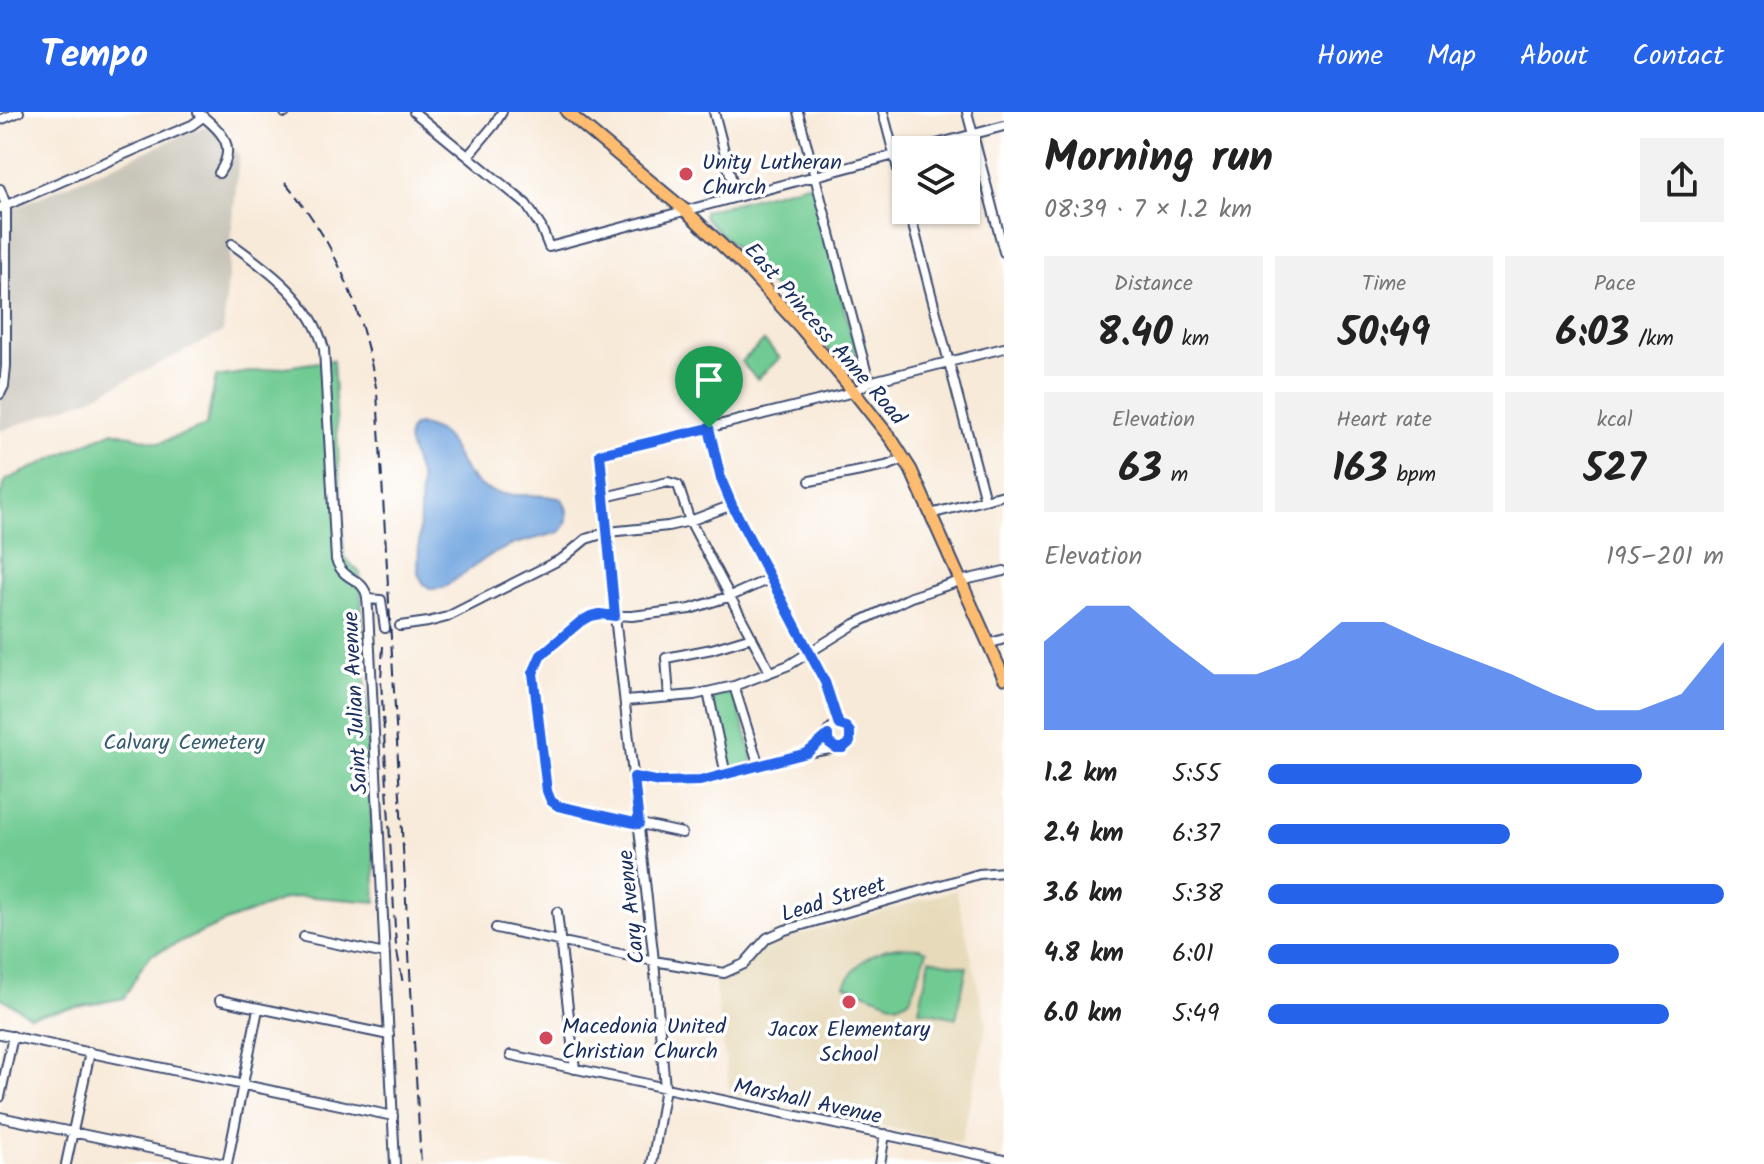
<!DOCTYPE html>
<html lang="en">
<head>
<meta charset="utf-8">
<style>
  body { margin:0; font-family:Kalam,sans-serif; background:#f2f2f2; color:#222; height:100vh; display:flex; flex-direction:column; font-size:30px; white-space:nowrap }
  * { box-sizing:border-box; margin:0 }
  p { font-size:26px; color:#767676 }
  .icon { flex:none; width:44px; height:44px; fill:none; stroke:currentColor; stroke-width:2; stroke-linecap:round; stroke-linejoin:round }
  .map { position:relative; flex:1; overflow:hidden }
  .details { display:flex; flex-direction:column; background:#fff; width:760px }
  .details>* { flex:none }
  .fabs { position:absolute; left:892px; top:24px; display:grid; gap:16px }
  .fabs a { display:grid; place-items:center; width:88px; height:88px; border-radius:0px; background:#fff; box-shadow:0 2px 6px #0004; font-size:40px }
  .pin { position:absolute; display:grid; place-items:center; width:68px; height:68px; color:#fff; margin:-82px -34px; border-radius:50% 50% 50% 0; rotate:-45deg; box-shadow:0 0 8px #0007 }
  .pin .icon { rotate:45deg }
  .round { display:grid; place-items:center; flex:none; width:84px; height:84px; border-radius:0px; background:#f2f2f2 }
  .summary { display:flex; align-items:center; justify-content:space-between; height:136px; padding:0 40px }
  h1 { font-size:44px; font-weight:700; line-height:60px }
  .metrics { display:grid; grid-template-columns:repeat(3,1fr); gap:12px; height:136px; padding:8px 40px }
  .metrics div { display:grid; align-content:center; border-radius:0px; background:#f2f2f2; text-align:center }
  .metrics b { font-size:40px; font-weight:700 }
  .metrics small { font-size:22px; font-weight:400 }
  .metrics p { font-size:22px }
  .chart { height:224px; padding:16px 40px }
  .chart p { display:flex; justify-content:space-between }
  .chart svg { width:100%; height:144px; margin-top:8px; fill:#2563eb; opacity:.7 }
  ul { padding:0 40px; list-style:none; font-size:26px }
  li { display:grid; grid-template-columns:128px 96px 1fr; align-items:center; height:60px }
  li i { height:20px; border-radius:10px; background:#2563eb }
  header { display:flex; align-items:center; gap:48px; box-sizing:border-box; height:112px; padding:0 40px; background:#2563eb; color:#fff }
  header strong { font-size:38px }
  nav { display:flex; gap:44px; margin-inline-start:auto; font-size:28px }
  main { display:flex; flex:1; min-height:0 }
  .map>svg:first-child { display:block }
  .built { fill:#e7daba }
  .industrial { fill:#c8c4b8 }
  .green { fill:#70cb92; stroke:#467d78; stroke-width:2 }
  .water { fill:#74a7e0; stroke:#486b9f; stroke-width:2 }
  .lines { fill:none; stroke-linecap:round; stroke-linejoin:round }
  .minor-casing { stroke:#3c4b70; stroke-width:12 }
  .major-casing { stroke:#3c4b70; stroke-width:15 }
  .minor { stroke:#fff; stroke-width:8 }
  .major { stroke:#fdbc70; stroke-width:11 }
  .rail { stroke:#1b2f5e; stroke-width:2; stroke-dasharray:12 6; stroke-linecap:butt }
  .route-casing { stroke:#fff; stroke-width:16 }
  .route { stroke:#2563eb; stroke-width:10 }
  .poi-dot { fill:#d1495b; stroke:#fff; stroke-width:3 }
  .labels { text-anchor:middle; stroke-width:7; stroke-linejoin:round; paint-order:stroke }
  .poi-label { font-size:22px; fill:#1b2f5e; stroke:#fff; text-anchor:start }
  .street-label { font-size:22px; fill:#1b2f5e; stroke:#fff }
  .park-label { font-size:22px; fill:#355e6e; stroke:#fff }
</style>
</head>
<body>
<header>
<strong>Tempo</strong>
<nav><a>Home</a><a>Map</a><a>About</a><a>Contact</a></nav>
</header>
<main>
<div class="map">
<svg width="1004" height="1052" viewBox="0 0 1004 1052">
  <rect width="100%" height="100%" fill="#fff"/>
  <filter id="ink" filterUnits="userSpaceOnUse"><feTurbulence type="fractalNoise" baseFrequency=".0125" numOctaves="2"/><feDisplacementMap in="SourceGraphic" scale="16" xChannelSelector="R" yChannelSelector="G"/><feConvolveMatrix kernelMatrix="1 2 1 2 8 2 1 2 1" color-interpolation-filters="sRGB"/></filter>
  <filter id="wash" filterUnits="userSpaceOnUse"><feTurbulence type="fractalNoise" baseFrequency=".006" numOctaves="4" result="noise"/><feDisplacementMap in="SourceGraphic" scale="32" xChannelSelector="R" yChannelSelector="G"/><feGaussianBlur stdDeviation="1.8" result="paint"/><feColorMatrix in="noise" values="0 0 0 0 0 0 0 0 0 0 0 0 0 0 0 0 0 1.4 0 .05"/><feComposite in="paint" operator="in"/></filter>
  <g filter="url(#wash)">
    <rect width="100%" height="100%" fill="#f8ead9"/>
    <!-- built -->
    <path class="built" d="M956,778L987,913L961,1031L730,982L714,868L768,832Z"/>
    <!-- industrial -->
    <path class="industrial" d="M205,14L239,42L223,220L89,287L0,319V102Z"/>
    <!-- green -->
    <path class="green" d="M811,71L862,263L855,268C806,211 758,156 704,105V99Z
      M764,229L780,246L757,267L741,250Z
      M333,248L344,445L360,461L376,790L301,784L285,787L223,811L151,843L143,853L124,886L30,904L0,885V385L6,368L113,319L159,331L206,314L216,265Z
      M730,580L735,584L753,646L751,651L731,656L728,653L713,588L716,584Z
      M898,835L920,836L927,839L910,887L897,893L845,873C856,850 873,838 898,835Z
      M930,847L967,855L956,906L919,898Z"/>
    <!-- water -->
    <path class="water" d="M420,313C428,315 437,317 444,323C449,327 451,333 454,339C460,351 469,366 481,374C504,390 536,378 562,387C569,399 570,410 560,420L511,433L489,444L443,476L431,477L424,472L418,462L421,369L408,329L409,319L414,314Z"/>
  </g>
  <g filter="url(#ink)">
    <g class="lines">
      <defs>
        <path id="minor" d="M198,0C219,18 239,32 219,61
          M285,0V1
          M414,0L526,92L541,115L549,135L906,40
          M714,0L736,85
          M798,0L869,270
          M883,0L906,88
          M967,0L1004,140
          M0,8L19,0
          M914,38L1004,14
          M468,44L494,13L502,0
          M0,77L6,93V254L4,274L0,282
          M0,96L173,21L192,13L203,5
          M909,98L985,388
          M232,132C270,159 312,190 324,237L336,448C345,470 357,464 364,477C368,482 367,490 368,497L395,1052
          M709,316L721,367L727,383L825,570L839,613
          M810,369L886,354L905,347
          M605,385L668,370L678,373L690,409L770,560
          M930,402L1004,383
          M367,487L381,488L385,516
          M400,514L428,510L447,505L563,446L586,427L608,420L668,414L690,409L732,393
          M988,532L1004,527
          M734,574L759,654
          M708,580L726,663
          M669,585L666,546L712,537L752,525
          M626,589L694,583L734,574L789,553L855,512L911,485L960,469L1004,459
          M827 625a12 12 0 1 1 24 0a12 12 0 1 1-24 0Z
          M807,641L828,623
          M634,665L660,670L700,669L807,641L836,636
          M682,721L558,694L551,689L547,679L533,561L541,543L580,510L591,504L600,502L632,504L690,497L731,484L769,467
          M557,800L575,957
          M496,816L654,849L724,861L744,852L767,826L785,818L979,762L1004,760
          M304,825L385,842
          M220,888L389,923
          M0,922L393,1004
          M511,943L1004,1048
          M0,985L13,924
          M0,1005L225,1052
          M66,1052L90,940
          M227,1052L258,897
          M652,1052L665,976L654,849L615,504L600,342L854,280L869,270L1004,236
          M880,1052L885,1022"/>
        <path id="major" d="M567,0L687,100L748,158L801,216L854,280L892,328L911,358L1004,566"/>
      </defs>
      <!-- minor casing -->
      <use href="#minor" class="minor-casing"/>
      <!-- major casing -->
      <use href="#major" class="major-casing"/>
      <!-- minor -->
      <use href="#minor" class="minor"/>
      <!-- major -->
      <use href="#major" class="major"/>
      <!-- rail -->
      <path class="rail" d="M285,70C340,137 361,196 377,280L421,1052
        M383,534L381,568L396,834L403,872"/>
    </g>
  </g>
  <g class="lines" filter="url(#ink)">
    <defs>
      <path id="route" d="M709,316L721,367L732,393L825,570L839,613L846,615L850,620V630L843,636H836L828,630V623L807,641L700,669L660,670L634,665L639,712L558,694L551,689L547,679L533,561L541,543L580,510L591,504L600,502L615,504L600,342Z"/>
    </defs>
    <!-- route casing -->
    <use href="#route" class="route-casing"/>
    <!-- route -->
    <use href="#route" class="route"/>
  </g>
  <!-- markers -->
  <g class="poi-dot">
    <circle cx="686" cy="62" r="8"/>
    <circle cx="849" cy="890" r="8"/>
    <circle cx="546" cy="926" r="8"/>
  </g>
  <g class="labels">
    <!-- poi labels -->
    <g class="poi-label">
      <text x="702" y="57">Unity Lutheran<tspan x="702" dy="25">Church</tspan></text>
      <text x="562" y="921">Macedonia United<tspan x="562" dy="25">Christian Church</tspan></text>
      <text x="849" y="924" text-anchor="middle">Jacox Elementary<tspan x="849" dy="25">School</tspan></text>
    </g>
    <!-- street labels -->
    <g class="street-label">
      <text transform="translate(826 221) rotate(49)" y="8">East Princess Anne Road</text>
      <text transform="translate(354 591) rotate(-93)" y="8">Saint Julian Avenue</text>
      <text transform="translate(833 786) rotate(-17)" y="8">Lead Street</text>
      <text transform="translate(630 795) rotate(-96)" y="8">Cary Avenue</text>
      <text transform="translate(808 988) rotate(12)" y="8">Marshall Avenue</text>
    </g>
    <!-- park labels -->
    <g class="park-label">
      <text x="184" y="637">Calvary Cemetery</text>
    </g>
  </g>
</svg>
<div class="fabs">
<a><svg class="icon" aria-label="layers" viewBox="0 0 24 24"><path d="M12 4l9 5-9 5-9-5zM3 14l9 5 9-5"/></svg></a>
</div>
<div class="pin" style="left:709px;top:316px;background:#1e9e55"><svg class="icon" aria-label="arrive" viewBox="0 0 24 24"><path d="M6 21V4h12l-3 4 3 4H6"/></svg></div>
</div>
<section class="details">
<div class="summary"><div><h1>Morning run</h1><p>08:39 · 7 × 1.2 km</p></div><a class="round"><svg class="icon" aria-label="share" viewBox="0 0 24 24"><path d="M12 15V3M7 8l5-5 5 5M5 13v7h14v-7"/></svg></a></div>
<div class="metrics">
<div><p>Distance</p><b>8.40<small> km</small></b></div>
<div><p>Time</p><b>50:49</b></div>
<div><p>Pace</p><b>6:03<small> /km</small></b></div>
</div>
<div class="metrics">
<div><p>Elevation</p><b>63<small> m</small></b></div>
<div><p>Heart rate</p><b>163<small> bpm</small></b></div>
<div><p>kcal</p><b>527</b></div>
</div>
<div class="chart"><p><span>Elevation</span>195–201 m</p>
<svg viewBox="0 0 160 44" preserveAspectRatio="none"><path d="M0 44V17L10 6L20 6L30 17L40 27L50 27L60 22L70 11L80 11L90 17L100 22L110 27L120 33L130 38L140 38L150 33L160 17V44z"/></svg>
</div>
<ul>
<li><b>1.2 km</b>5:55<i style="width:82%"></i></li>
<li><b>2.4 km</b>6:37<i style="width:53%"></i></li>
<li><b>3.6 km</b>5:38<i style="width:100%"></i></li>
<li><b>4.8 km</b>6:01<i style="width:77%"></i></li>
<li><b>6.0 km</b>5:49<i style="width:88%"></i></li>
</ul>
</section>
</main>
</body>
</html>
